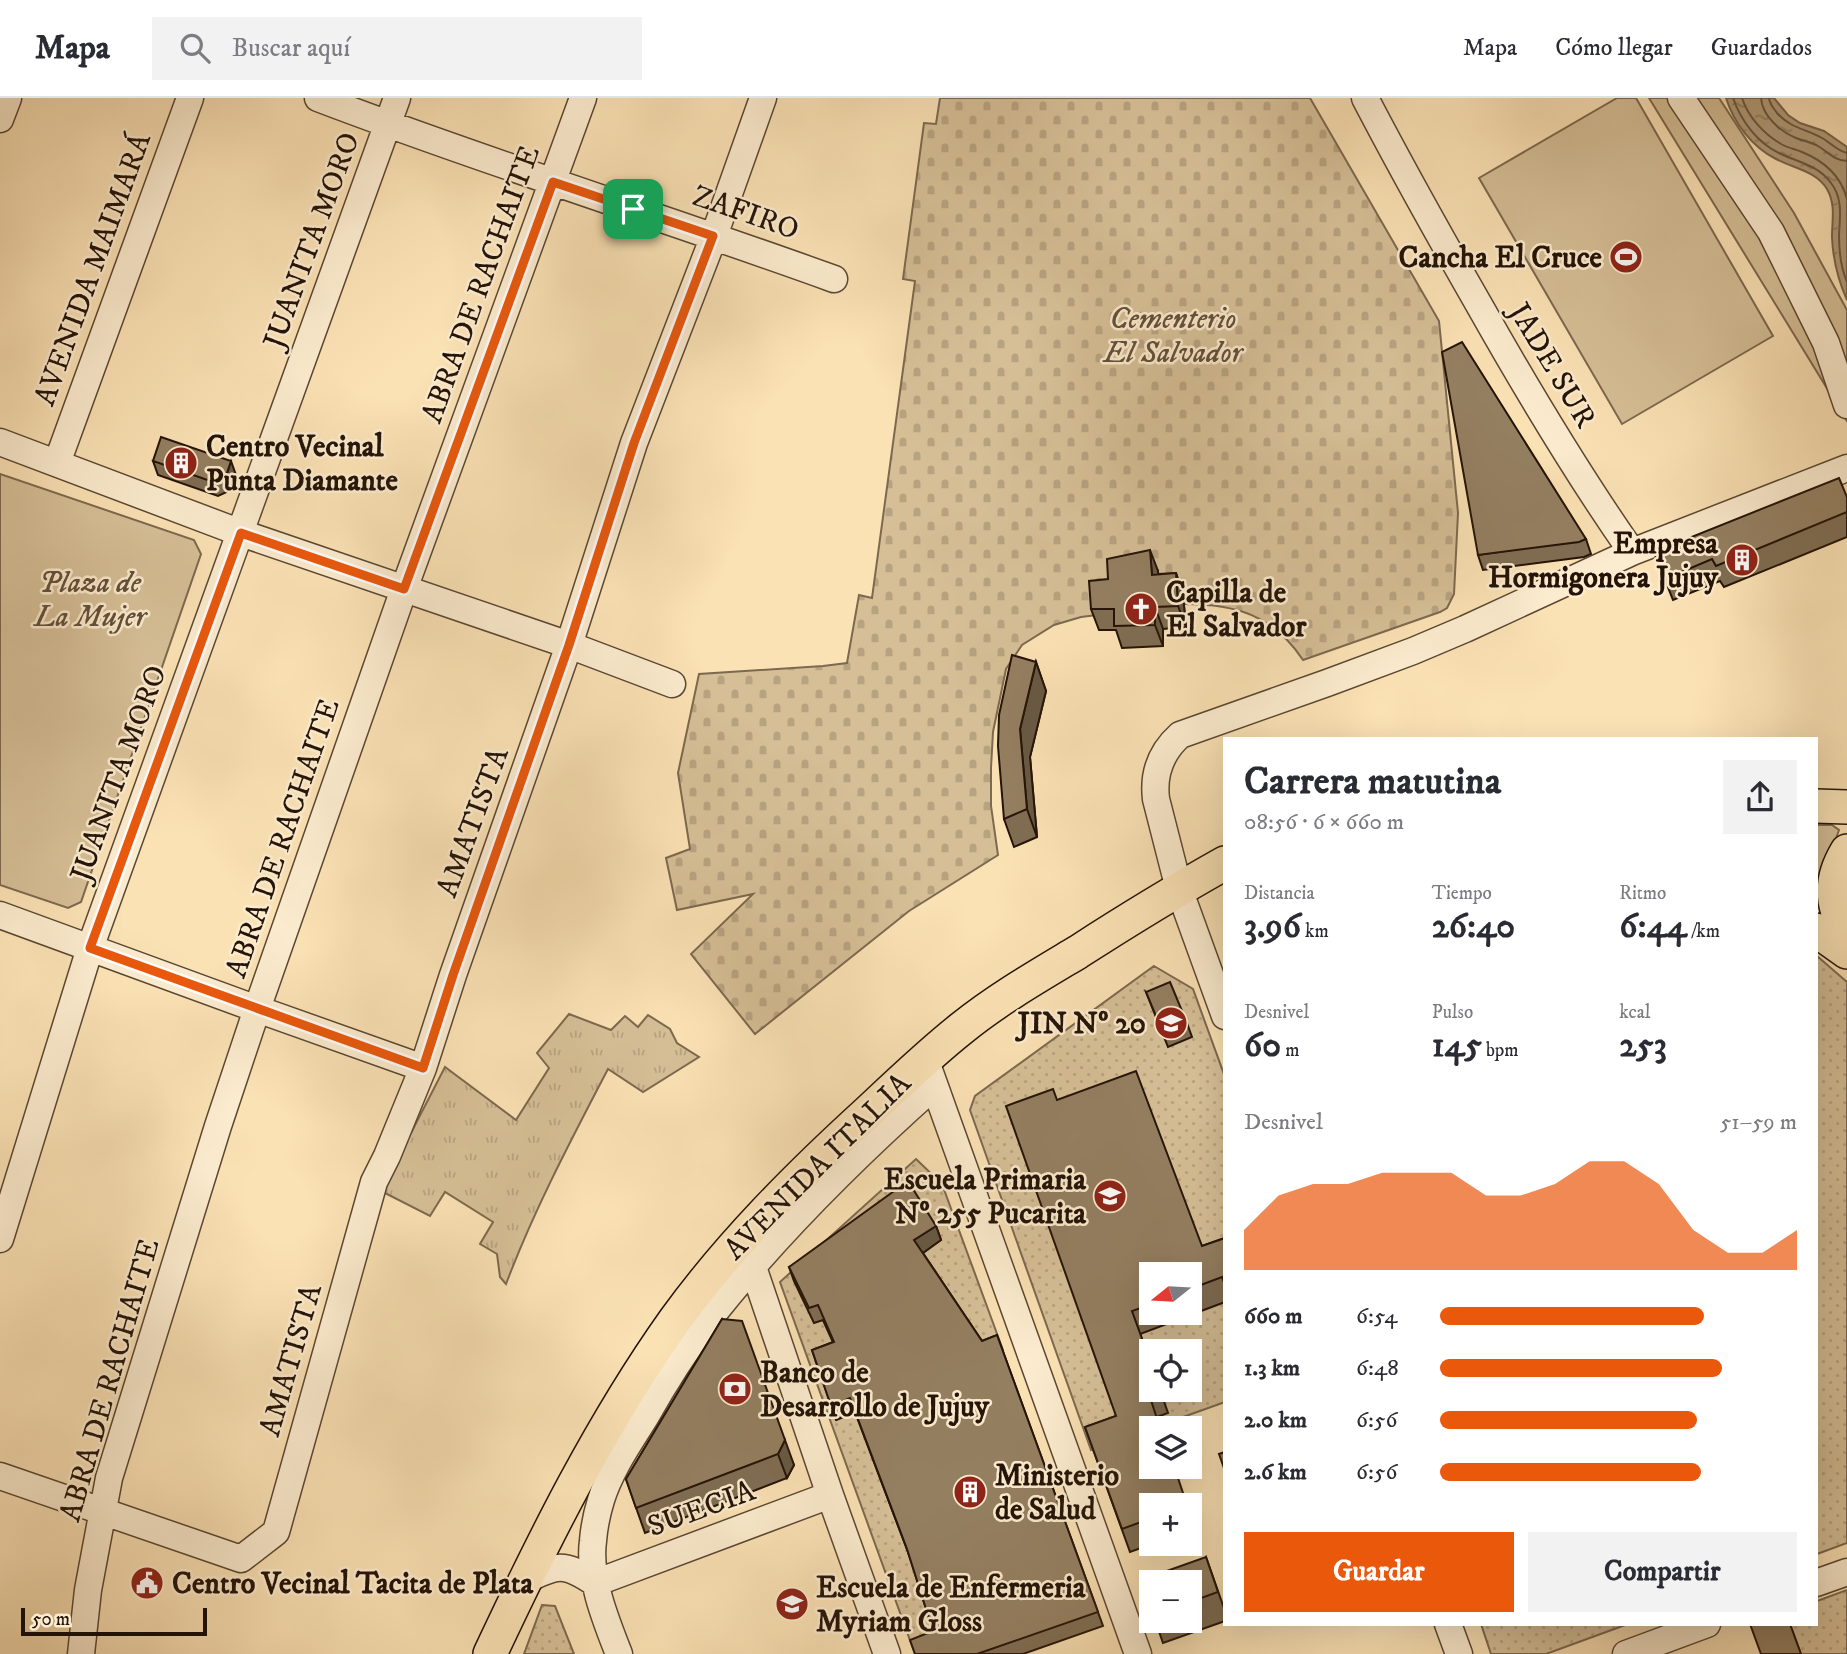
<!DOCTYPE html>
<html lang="es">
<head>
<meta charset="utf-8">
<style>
  body { margin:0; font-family:"IM FELL DW Pica",serif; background:#f2f2f3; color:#2b2b33; height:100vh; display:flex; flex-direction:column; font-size:26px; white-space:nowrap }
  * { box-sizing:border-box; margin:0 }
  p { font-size:23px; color:#7c7c81 }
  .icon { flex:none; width:38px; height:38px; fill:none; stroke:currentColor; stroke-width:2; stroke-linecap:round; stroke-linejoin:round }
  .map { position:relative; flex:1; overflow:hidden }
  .panel { position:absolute; left:1223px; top:639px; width:595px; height:889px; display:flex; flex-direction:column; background:#fff; border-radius:0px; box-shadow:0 7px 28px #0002 }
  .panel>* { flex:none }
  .needle { width:46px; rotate:252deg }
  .fabs { position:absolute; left:1139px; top:1164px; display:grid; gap:14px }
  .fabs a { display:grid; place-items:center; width:63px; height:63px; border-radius:0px; background:#fff; box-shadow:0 7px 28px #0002; font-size:35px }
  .scale { position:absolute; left:21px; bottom:18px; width:186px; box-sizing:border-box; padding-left:7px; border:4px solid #241307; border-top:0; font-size:19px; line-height:24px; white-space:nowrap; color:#241307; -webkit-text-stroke:5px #fceccf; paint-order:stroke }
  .pin { position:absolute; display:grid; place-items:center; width:60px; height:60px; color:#fff; margin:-30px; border-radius:14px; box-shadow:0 4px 10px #0006 }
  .round { display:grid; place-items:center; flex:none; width:74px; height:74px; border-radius:0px; background:#f2f2f3 }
  .summary { display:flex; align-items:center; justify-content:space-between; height:119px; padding:0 21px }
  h1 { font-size:38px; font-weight:700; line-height:52px }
  .metrics { display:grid; grid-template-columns:repeat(3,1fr); gap:10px; height:119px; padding:7px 21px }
  .metrics div { display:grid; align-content:center }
  .metrics b { font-size:35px; font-weight:700 }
  .metrics small { font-size:19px; font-weight:400 }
  .metrics p { font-size:19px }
  .chart { height:196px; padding:14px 21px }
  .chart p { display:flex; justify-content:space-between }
  .chart svg { width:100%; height:126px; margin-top:7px; fill:#ea580c; opacity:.7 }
  .primary-button { display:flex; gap:14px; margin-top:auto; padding:14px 21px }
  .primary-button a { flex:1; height:80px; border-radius:0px; background:#ea580c; color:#fff; font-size:28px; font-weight:700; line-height:80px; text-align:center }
  .primary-button a+a { background:#f2f2f3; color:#2b2b33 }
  ul { padding:0 21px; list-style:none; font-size:23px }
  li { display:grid; grid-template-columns:112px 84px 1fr; align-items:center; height:52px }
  li i { height:18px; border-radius:9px; background:#ea580c }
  header { display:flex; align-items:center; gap:42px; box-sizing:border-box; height:98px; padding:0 35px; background:#fff; border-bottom:2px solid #e1e1e2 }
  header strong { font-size:33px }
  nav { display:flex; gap:38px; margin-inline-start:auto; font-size:24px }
  .search { width:490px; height:63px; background:#f2f2f3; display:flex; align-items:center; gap:18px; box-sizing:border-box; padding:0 24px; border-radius:0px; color:#7c7c81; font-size:26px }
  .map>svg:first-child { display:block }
  .grass { fill:url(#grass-tufts); stroke:#7d694f; stroke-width:2 }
  .cemetery { fill:url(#cemetery-stones); stroke:#7d694f; stroke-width:2 }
  .park { fill:#d6bf97; stroke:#7d694f; stroke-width:2 }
  .garden { fill:url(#garden-dots); stroke:#7d694f; stroke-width:2; fill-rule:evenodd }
  .water { fill:url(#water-ripples); stroke:#79654c; stroke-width:2 }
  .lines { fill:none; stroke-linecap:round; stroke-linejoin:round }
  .shore { stroke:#6b5840; stroke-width:2 }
  .minor-casing { stroke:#5a4732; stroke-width:29 }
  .major-casing { stroke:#241307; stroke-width:36 }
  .minor { stroke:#fceccf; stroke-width:26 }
  .major { stroke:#fbe2b5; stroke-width:33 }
  .wall { fill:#7f6d53; stroke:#241307; stroke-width:2; fill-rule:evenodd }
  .shaded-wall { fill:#685944; stroke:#241307; stroke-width:2 }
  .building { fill:#947f61; stroke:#241307; stroke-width:2 }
  .route-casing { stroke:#fff; stroke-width:14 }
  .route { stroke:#ea580c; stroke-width:9 }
  .labels { text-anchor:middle; stroke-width:5; stroke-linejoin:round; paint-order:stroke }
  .street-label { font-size:30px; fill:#241307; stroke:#fceccf }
  .poi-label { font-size:30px; font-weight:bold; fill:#241307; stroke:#fceccf; text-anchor:start }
  .park-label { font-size:30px; font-style:italic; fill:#624f39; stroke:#fceccf }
</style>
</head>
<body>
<header>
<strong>Mapa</strong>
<div class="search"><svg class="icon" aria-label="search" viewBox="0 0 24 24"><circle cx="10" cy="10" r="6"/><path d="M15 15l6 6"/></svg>Buscar aquí</div>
<nav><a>Mapa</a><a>Cómo llegar</a><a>Guardados</a></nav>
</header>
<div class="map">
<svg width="1847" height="1556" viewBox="0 0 1847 1556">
  <defs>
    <pattern id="grass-tufts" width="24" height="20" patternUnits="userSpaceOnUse" patternTransform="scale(1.75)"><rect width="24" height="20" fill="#d6bf97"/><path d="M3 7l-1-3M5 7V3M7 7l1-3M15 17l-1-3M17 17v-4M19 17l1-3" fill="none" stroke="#b8a381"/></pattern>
    <pattern id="cemetery-stones" width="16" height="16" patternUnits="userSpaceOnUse" patternTransform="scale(1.75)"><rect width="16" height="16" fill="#d6bf97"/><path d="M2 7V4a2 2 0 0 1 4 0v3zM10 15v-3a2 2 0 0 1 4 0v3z" fill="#b8a381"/></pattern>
    <pattern id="garden-dots" width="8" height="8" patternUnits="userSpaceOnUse" patternTransform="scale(1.75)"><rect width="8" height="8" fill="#d6bf97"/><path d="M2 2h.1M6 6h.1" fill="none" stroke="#b8a381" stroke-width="1.8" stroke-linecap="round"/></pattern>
    <pattern id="water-ripples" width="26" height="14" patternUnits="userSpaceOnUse" patternTransform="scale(1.75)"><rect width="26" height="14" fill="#b29c7a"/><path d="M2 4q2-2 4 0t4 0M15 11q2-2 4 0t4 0" fill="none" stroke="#917e62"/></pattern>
  </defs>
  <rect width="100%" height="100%" fill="#fbe2b5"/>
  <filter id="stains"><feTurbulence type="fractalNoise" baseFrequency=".00286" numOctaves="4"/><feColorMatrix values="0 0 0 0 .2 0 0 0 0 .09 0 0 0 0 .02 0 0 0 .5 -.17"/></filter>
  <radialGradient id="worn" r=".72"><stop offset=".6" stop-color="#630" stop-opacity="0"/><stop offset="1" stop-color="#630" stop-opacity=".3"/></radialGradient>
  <!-- grass -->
  <path class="grass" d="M569,916L611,932L625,918L638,929L648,917L670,931L677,945L699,959L643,994L608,971C571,1042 534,1112 506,1186L500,1179L497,1156L480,1146L493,1124L445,1094L430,1118L381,1093L445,969L516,1022L549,970L537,955Z"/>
  <!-- cemetery -->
  <path class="cemetery" d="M940,0H1310L1439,223L1458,415L1454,496L1447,510L1440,514L1303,562C1273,517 1236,506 1184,506L1183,497L1097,517L1081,519L1054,527L1022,547L1006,571L993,634L991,670V708L998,757L909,813L755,936L691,856L753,796L677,812L666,760L690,751L678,675L699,576L823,568L847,565L859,497L872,500L915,183L903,181L924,25L936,26Z"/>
  <!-- park -->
  <path class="park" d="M1617,0H1636L1773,238L1622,326L1479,80Z
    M1649,0H1719L1794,115L1847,212V323Z
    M0,376L194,442L201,456L81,804L68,810L0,787Z
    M1816,727H1832L1839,732L1821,783L1817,784Z"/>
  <!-- garden -->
  <path class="garden" d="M1817,858L1847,884V1445L1817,1456Z
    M1154,868L1193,891L1225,979V1304L1091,1352L970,1012L975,998ZM1152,1176H1190V1214H1152ZM1152,1253H1190V1292H1152Z
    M916,1061L942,1086L1003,1252L987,1257L920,1157L814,1224L823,1222L839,1258L837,1322L855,1314L912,1465L938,1547L915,1556L780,1184Z
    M1847,1492V1556H1801L1790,1526H1816L1817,1503Z
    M542,1507L555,1508L574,1556H524Z
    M1481,1526H1628L1546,1556H1491Z"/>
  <!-- water -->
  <path class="water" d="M1726,0H1774L1788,17L1800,25L1824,33L1847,49V202C1838,182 1833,162 1832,139C1832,122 1836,107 1827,91C1816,73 1793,70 1776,61C1752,49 1734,25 1726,0Z"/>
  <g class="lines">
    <!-- shore -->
    <path class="shore" d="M1733,0C1741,23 1758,46 1781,56C1798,64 1819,68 1831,85C1843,100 1840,119 1839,137C1839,152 1841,170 1847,184
      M1742,0C1748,19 1764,36 1781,46C1788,50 1795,51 1802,54C1824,63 1841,78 1847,101
      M1761,0C1762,18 1781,34 1796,40C1803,43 1811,44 1818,48C1828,54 1835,63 1847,63
      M1769,0C1770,7 1773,9 1777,15C1790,30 1806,31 1822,40C1831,45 1837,53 1847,55"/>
    <defs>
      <path id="minor" d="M318,0C488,65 663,119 834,181
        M1365,0C1401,69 1439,137 1478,205C1526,290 1576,374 1632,454
        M1681,0L1771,134L1826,245L1847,307
        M0,21L8,0
        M0,344L241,435L569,547L672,586
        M57,365L190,0
        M0,817L257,911L423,970
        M1225,918L1179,791L1156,701C1153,676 1161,654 1180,637L1327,585L1413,553L1465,531L1632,454L1847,370
        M929,972L1138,1556
        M0,1141L90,850L397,0
        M753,1169L830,1397L887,1556
        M0,1378L241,1461L276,1434L374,1084L387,1058L423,970L453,877L569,547L634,345L714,138L763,0
        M524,1483C557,1466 564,1464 595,1485
        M595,1485L830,1397
        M1816,1485L1847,1474
        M1448,1526L1459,1556
        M81,1556L88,1492L109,1380L218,1028L257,911L404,491L583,0
        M619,1556C606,1523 588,1479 593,1443C594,1430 597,1415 601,1402C610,1372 630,1344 646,1318C664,1286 684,1254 706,1225C774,1138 852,1061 934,988
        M1626,1556L1707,1526"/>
      <path id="major" d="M1816,708L1847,709
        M1847,753C1830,781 1830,805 1847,833
        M1816,832L1847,854
        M490,1556C544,1441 601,1326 675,1222C730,1146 798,1078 867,1015C898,986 929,956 962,930C998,901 1038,878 1078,854C1126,823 1175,793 1225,765"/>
    </defs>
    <!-- minor casing -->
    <use href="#minor" class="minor-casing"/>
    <!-- major casing -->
    <use href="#major" class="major-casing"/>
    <!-- minor -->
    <use href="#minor" class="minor"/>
    <!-- major -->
    <use href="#major" class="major"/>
  </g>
  <!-- wall -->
  <path class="wall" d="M153,363L236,377L231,392L218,398L158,377Z
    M1847,399V439L1724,489L1720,483L1673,502L1654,454Z
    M1586,441L1591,456L1584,459L1483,472L1478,457Z
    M1158,473V476L1176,475L1183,497L1186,529L1163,531V548L1122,550L1116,532H1099L1091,511Z
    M1036,564L1046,593L1030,659L1037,739L1014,749L1004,721Z
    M1146,894L1187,925L1192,939L1168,949Z
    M1057,1002L1202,1148L1225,1140V1204L1140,1236L1168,1315L1157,1319L1152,1407V1446L1130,1454L1085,1329L1116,1318ZM1152,1176H1190V1214H1152Z
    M936,1128L941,1142L923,1155L982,1243L997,1237L1103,1528L1023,1556H915L933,1533L908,1454L855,1314L836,1322L812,1252L833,1244L823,1222L814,1225L794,1183L789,1169Z
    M722,1221L794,1367L787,1380L645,1435L626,1381Z
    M1190,1415L1195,1430L1190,1432Z
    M1206,1459L1225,1513V1523L1163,1545L1155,1522H1190V1484Z"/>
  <!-- shaded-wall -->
  <path class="shaded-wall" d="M231,363L236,377L231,392L226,378Z
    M1150,452L1158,473L1160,498L1152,477Z
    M1176,475L1183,497L1186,529L1178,508Z
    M1155,509L1163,531V548L1155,527Z
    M1036,564L1046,593L1030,659L1037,739L1027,711L1020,631Z
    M936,1128L941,1142L920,1157L914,1142Z
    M785,1342L794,1367L787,1380L778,1356Z"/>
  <!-- building -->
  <path class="building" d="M1462,244L1586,441L1579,444L1478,457L1442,254Z
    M161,339L231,363L226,378L213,384L153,363Z
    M1839,380L1847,399V414L1716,468L1712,461L1665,481L1654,454Z
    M1150,452L1152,477L1176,475L1178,508L1155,509V527L1114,528V511H1091L1089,483L1108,481L1107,461Z
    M1012,557L1036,564L1020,631L1027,711L1004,721L998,648L999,617Z
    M1170,884L1187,925L1163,935L1146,894Z
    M1136,973L1202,1148L1225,1140V1187L1222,1179L1190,1191V1176H1152V1206L1132,1213L1152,1268V1292H1160L1149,1296L1160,1330H1152V1368H1174L1187,1407H1152V1420L1122,1431L1085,1329L1116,1318L1006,1008L1053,991L1057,1002Z
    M908,1083L936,1128L914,1142L982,1243L997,1237L1098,1514L977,1556H915L910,1542L933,1533L907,1451L850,1300L831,1308L812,1252L834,1244L818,1207L809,1210L789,1169Z
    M722,1221L742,1223L785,1342L778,1356L636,1410L626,1381Z
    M1225,1354V1373L1219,1356Z
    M1206,1459L1218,1494L1190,1504V1484H1152V1513L1141,1482Z
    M1750,1526H1790L1801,1556H1761Z"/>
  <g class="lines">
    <defs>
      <path id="route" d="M553,84L713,138L634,345L569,547L453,877L423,970L90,850L241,435L404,491Z"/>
    </defs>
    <!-- route casing -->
    <use href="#route" class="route-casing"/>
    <!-- route -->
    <use href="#route" class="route"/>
  </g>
  <!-- icons -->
  <defs>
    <symbol id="stadium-disc" viewBox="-11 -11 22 22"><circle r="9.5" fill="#8f2418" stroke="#fceccf"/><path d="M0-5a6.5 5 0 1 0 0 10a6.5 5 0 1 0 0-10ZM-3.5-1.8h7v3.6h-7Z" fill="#fff"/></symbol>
    <symbol id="building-disc" viewBox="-11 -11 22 22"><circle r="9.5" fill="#8f2418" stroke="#fceccf"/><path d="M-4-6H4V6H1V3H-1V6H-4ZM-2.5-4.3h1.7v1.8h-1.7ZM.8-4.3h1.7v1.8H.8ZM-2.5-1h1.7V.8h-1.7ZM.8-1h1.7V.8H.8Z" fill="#fff"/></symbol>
    <symbol id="church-disc" viewBox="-11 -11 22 22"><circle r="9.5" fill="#8f2418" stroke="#fceccf"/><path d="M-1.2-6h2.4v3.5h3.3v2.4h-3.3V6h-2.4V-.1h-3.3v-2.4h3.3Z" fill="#fff"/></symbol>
    <symbol id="school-disc" viewBox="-11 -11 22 22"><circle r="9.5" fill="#8f2418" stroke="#fceccf"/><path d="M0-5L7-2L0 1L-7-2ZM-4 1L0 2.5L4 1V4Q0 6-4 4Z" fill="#fff"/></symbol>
    <symbol id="bank-disc" viewBox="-11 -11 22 22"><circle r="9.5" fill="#8f2418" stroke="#fceccf"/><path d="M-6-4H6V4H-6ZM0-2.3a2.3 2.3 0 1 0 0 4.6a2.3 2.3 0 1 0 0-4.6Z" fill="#fff"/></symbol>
    <symbol id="civic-disc" viewBox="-11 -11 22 22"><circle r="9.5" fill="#8f2418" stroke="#fceccf"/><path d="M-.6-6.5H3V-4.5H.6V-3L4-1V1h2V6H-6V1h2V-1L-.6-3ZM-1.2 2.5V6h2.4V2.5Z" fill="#fff"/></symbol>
    <symbol id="university-disc" viewBox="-11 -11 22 22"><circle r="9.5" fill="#8f2418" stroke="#fceccf"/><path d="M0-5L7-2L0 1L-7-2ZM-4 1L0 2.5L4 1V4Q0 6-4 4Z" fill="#fff"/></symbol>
  </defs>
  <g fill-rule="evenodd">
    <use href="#stadium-disc" x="1607" y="140" width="38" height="38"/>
    <use href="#building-disc" x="162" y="346" width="38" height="38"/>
    <use href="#building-disc" x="1723" y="443" width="38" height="38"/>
    <use href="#church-disc" x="1122" y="492" width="38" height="38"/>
    <use href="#school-disc" x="1152" y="906" width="38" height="38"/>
    <use href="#school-disc" x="1091" y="1079" width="38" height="38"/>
    <use href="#bank-disc" x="716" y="1272" width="38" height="38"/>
    <use href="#building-disc" x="951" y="1375" width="38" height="38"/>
    <use href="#civic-disc" x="128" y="1466" width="38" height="38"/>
    <use href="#university-disc" x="773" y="1487" width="38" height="38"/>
  </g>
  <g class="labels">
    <!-- street labels -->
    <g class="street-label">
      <text transform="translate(746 114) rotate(19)" y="10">ZAFIRO</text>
      <text transform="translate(311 142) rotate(-70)" y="10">JUANITA MORO</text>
      <text transform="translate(92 171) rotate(-70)" y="10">AVENIDA MAIMARÁ</text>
      <text transform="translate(480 186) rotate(-70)" y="10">ABRA DE RACHAITE</text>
      <text transform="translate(1553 267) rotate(59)" y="10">JADE SUR</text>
      <text transform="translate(118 675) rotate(-70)" y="10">JUANITA MORO</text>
      <text transform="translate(472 724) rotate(-70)" y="10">AMATISTA</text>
      <text transform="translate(282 740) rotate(-71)" y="10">ABRA DE RACHAITE</text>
      <text transform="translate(817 1068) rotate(-45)" y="10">AVENIDA ITALIA</text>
      <text transform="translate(290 1262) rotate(-74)" y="10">AMATISTA</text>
      <text transform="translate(109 1282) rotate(-74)" y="10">ABRA DE RACHAITE</text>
      <text transform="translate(701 1410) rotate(-20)" y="10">SUECIA</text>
    </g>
    <!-- poi labels -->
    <g class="poi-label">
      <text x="1602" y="169" text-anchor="end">Cancha El Cruce</text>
      <text x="206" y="358">Centro Vecinal<tspan x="206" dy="34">Punta Diamante</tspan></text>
      <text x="1718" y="455" text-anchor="end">Empresa<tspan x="1718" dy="34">Hormigonera Jujuy</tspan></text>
      <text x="1166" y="504">Capilla de<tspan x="1166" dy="34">El Salvador</tspan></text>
      <text x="1146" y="935" text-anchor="end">JIN Nº 20</text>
      <text x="1086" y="1091" text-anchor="end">Escuela Primaria<tspan x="1086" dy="34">Nº 255 Pucarita</tspan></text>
      <text x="760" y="1284">Banco de<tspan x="760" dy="34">Desarrollo de Jujuy</tspan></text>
      <text x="995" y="1387">Ministerio<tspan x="995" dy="34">de Salud</tspan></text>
      <text x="172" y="1495">Centro Vecinal Tacita de Plata</text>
      <text x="816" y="1499">Escuela de Enfermeria<tspan x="816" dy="34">Myriam Gloss</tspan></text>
    </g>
    <!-- park labels -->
    <g class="park-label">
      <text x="1173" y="230">Cementerio<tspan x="1173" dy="34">El Salvador</tspan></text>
      <text x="90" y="494">Plaza de<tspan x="90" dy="34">La Mujer</tspan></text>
    </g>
  </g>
  <rect width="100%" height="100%" filter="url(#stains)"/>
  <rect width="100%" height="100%" fill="url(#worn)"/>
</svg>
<div class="fabs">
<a><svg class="needle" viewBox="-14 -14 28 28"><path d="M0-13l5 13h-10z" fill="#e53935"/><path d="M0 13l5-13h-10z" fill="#7c7c81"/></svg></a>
<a><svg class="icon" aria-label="locate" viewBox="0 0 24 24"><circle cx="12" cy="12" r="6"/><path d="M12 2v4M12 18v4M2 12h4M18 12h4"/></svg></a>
<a><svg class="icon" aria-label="layers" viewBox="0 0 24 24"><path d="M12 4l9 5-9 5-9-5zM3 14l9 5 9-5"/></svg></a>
<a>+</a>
<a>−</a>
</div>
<div class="scale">50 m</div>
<div class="pin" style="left:633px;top:111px;background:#1e9e55"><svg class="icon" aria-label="arrive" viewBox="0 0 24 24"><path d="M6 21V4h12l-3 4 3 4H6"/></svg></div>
<section class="panel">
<div class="summary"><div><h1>Carrera matutina</h1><p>08:56 · 6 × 660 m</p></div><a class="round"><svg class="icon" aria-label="share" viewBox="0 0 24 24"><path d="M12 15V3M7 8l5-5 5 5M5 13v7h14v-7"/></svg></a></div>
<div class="metrics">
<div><p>Distancia</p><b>3.96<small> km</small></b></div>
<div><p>Tiempo</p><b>26:40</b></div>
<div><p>Ritmo</p><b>6:44<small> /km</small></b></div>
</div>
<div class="metrics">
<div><p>Desnivel</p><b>60<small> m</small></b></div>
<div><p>Pulso</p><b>145<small> bpm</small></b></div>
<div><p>kcal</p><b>253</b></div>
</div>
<div class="chart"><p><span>Desnivel</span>51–59 m</p>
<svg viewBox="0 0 160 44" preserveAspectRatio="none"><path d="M0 44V30L10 18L20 14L30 14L40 10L50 10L60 10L70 18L80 18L90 14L100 6L110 6L120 14L130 30L140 38L150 38L160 30V44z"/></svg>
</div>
<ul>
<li><b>660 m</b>6:54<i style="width:74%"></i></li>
<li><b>1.3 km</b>6:48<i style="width:79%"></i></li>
<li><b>2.0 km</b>6:56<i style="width:72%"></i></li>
<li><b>2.6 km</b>6:56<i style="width:73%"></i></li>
</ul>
<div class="primary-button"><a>Guardar</a><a>Compartir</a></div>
</section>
</div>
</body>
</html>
